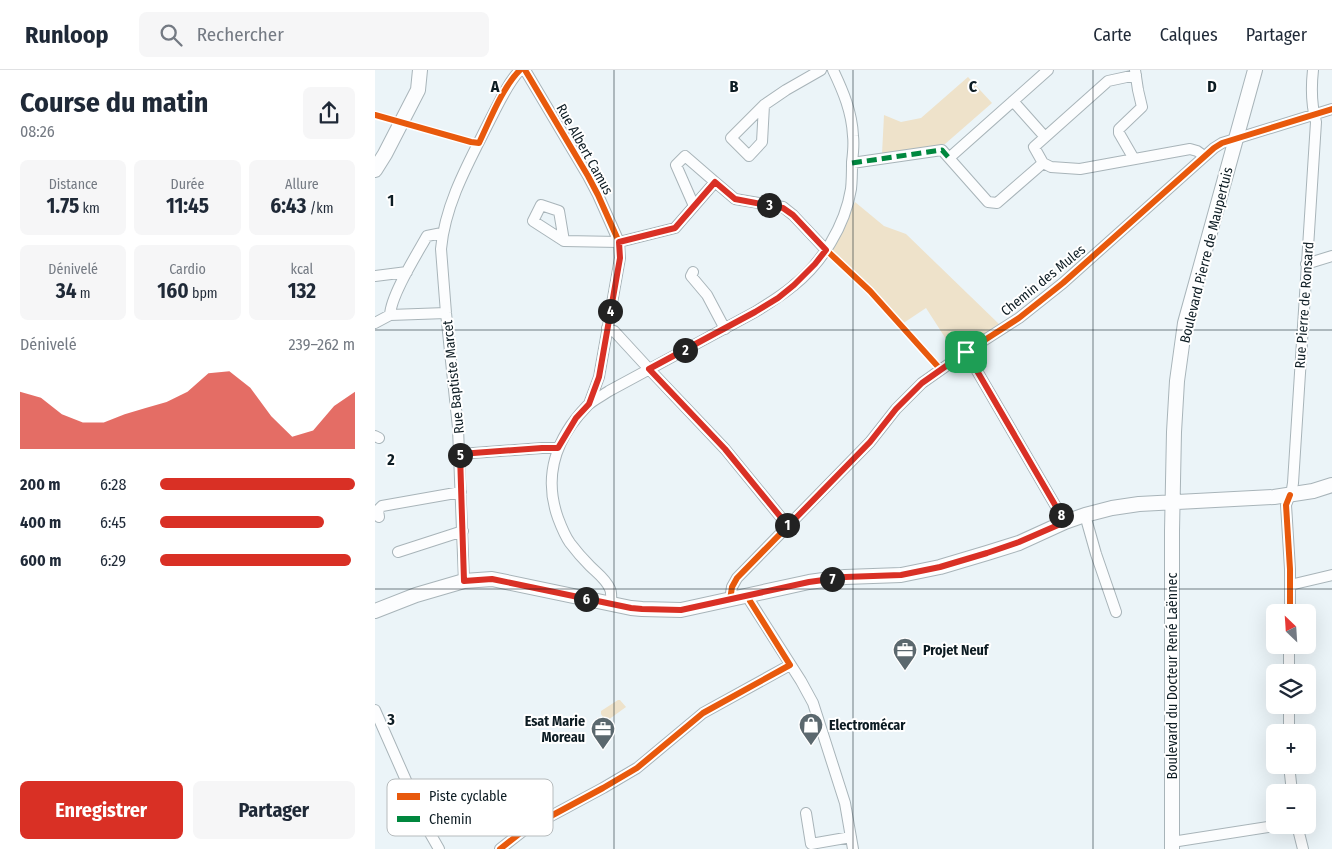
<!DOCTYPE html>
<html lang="fr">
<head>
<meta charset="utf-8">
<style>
  body { margin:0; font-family:"Fira Sans Condensed",sans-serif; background:#f6f6f7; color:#1f2937; height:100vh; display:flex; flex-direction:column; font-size:19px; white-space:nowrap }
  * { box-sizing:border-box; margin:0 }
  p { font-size:16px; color:#747a83 }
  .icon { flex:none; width:28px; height:28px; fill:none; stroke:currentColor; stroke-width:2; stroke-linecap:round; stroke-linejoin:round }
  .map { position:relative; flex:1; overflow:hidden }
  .sheet { display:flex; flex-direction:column; background:#fff; width:375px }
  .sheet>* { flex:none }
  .needle { width:32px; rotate:335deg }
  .buttons { position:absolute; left:891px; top:534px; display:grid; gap:10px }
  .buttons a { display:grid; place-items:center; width:50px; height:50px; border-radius:8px; background:#fff; box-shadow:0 5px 20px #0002; font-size:25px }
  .pin { position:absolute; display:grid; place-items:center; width:42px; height:42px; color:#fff; margin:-21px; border-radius:10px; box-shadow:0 2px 8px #0006 }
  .km { position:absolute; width:25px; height:25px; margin:-12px; border-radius:50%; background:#222; color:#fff; font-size:14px; line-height:25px; text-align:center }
  .round { display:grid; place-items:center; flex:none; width:52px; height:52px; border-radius:8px; background:#f6f6f7 }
  .headline { display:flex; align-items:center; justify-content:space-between; height:85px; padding:0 20px }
  h1 { font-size:28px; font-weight:700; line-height:38px }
  .figures { display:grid; grid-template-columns:repeat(3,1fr); gap:8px; height:85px; padding:5px 20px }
  .figures div { display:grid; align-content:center; border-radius:8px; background:#f6f6f7; text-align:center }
  .figures b { font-size:21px; font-weight:700 }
  .figures small { font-size:14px; font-weight:400 }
  .figures p { font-size:14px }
  .chart { height:140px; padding:10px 20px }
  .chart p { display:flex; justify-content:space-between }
  .chart svg { width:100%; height:90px; margin-top:5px; fill:#d93025; opacity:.7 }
  .cta { display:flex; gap:10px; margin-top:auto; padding:10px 20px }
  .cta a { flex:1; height:58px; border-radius:8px; background:#d93025; color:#fff; font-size:20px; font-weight:700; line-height:58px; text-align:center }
  .cta a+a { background:#f6f6f7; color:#1f2937 }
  ul { padding:0 20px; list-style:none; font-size:16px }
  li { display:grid; grid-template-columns:80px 60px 1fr; align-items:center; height:38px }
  li i { height:12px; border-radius:6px; background:#d93025 }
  header { display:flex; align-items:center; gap:30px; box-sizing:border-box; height:70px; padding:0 25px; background:#fff; border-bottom:1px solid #e0e1e3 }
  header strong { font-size:24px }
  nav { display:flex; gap:28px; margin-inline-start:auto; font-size:18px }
  .search { width:350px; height:45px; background:#f6f6f7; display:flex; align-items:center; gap:12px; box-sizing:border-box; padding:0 18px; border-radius:8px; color:#747a83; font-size:19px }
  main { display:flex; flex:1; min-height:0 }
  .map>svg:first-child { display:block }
  .green { fill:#eee2ca }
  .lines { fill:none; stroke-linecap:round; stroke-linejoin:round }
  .street-casing { stroke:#a8b4b9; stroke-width:12 }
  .secondary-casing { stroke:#a8b4b9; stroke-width:16 }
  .street { stroke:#fcfdfe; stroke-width:10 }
  .secondary { stroke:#fcfdfe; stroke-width:14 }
  .quiet { stroke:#00873e; stroke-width:5; stroke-dasharray:10 5; stroke-linecap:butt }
  .cycleway-casing { stroke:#fff; stroke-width:9 }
  .cycleway { stroke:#e8590c; stroke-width:6 }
  .route-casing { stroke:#fff; stroke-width:10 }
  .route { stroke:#d93025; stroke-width:6 }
  .grid { fill:none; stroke:#0d1c23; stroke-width:1; stroke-opacity:0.55 }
  .labels { text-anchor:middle; stroke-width:4; stroke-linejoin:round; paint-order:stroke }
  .street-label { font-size:14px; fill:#0d1c23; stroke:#fff }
  .poi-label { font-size:14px; font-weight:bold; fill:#0d1c23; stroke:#fff; text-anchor:start }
  .key { fill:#fff; stroke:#b6bbbd; stroke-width:1 }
  .key-label { font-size:14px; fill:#0d1c23 }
  .grid-label { font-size:16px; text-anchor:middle; font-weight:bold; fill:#0d1c23; stroke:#fff; stroke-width:4; stroke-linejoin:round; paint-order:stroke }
</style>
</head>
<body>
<header>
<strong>Runloop</strong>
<div class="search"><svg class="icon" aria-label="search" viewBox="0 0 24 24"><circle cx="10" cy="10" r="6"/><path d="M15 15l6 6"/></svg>Rechercher</div>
<nav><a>Carte</a><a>Calques</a><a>Partager</a></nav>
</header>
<main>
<section class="sheet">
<div class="headline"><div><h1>Course du matin</h1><p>08:26</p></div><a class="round"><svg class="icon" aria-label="share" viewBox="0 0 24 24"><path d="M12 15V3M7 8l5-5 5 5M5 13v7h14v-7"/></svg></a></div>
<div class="figures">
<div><p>Distance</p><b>1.75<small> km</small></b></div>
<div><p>Durée</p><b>11:45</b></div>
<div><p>Allure</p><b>6:43<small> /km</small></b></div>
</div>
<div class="figures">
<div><p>Dénivelé</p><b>34<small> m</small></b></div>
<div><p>Cardio</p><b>160<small> bpm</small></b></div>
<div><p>kcal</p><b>132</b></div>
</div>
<div class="chart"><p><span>Dénivelé</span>239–262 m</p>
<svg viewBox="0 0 160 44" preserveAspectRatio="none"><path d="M0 44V16L10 19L20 27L30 31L40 31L50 27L60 24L70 21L80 16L90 7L100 6L110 14L120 28L130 38L140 35L150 23L160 16V44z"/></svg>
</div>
<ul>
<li><b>200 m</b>6:28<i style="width:100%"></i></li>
<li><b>400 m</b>6:45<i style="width:84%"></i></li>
<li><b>600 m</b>6:29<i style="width:98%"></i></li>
</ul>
<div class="cta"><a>Enregistrer</a><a>Partager</a></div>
</section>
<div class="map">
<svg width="957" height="779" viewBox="0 0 957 779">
  <rect width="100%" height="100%" fill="#ebf4f8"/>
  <!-- green -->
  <path class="green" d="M593,7L617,33L570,74L507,84L509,45L526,52L546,48Z
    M480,132L509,156L531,164L624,254L580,283L551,238L524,256L455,186Z
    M243,630H245L251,637L233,650H230L226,644V641Z"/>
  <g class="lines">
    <defs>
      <path id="street" d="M150,0L213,106L223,125L244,172L245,188L224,307L214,334
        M761,5L733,11L659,77L668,93L676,97L705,99L815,79L822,81L829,86
        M638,31L670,67
        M389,35L387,72L374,86L356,68L389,35L411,20L446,0
        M759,89L744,63V59L767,37L763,20L760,0
        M477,93L567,80L574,88
        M668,93L622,133L613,132L574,88L673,0
        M319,136L301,95L310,86L340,112
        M189,171L184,141L166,135L158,151L189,171L244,172L300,158L340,112L360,129L408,137L418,145L451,180
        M931,194L957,186
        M318,202L316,206L332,225L350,259
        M0,206L32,202
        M15,245C16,225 42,184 52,166L67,163
        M0,253L15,245L71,243
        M232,258L239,261L274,299L350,379L413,456
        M591,282L690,452
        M0,366L4,368
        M85,384L167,378H183
        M710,445L721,484L741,542
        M4,447L3,440L7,436L86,422
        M23,482L88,461
        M89,511L83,358L71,243L66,179C70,133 95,90 115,50C124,33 132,14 145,0
        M915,515L957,505
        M373,525L375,531L426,611L438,633L470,733L478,779
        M355,530L357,517L362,508L495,372L521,339L547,313L591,282L644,248L688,213L839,78L847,73L957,39
        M236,534C236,529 237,523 235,519C231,509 222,503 215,496C208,489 201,481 195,473C190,466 186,456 183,448C168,406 181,368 212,336C218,330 227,326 234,321L380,242C393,234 406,226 418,216C447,193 470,156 476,119C477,110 477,101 477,92C478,84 479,74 478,66C477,42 468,21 458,0
        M915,542V499L911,435L917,419L918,413L941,52C936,34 936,18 938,0
        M914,602V575
        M0,640L52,758L64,779
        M914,662V635
        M914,695L917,722
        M431,743L436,774L476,767
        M922,755L928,779
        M797,772L906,755
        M125,779L148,761L228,718L262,698L328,643L415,595"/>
      <path id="secondary" d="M0,100L10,84L43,20L45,0
        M0,541L41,525L89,511L117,509L256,538L267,539L306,540L434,512L470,507L526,505L565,497L612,483L644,473L690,452L710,445L737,438L764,434L899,427L938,421L957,415
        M797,779V461L799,362L802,311L810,253L880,0"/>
    </defs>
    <!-- street casing -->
    <use href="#street" class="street-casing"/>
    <!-- secondary casing -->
    <use href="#secondary" class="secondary-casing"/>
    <!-- street -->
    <use href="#street" class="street"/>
    <!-- secondary -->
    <use href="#secondary" class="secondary"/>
    <!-- quiet -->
    <path class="quiet" d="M477,93L567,80L574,88"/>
    <defs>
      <path id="cycleway" d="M150,0L213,106L223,125L244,172L300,158L340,112L360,129L408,137L418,145L448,177L495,221L566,300
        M0,45L96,72L104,73C115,50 127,18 145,0
        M915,425L911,435L915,499V542
        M125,779L148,761L228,718L262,698L328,643L415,595L375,531L373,525L355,530L357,517L362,508L495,372L521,339L547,313L591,282L644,248L688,213L839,78L847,73L957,39"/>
    </defs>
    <!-- cycleway casing -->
    <use href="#cycleway" class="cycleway-casing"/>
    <!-- cycleway -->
    <use href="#cycleway" class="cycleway"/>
  </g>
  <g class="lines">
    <defs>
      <path id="route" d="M340,112L360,129L408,138L418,145L451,180L440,194L419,215L403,228L380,242L274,299L350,379L413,456L495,372L521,339L547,313L591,282L690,452L644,472L612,483L565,497L526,505L470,507L434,512L306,540L267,539L256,538L117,509L89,511L85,384L167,378H183L201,348L214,334L224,307L245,188L244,172L300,158Z"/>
    </defs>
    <!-- route casing -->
    <use href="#route" class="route-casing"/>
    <!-- route -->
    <use href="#route" class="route"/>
  </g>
  <!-- grid -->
  <path class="grid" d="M239,0V779M478,0V779M718,0V779M0,260H957M0,519H957"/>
  <!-- icons -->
  <defs>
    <symbol id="office-pin" viewBox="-11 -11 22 30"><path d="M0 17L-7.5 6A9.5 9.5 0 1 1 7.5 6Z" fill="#5b686e" stroke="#fff"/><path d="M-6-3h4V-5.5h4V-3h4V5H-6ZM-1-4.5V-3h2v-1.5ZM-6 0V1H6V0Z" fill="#fff"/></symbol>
    <symbol id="shop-pin" viewBox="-11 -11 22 30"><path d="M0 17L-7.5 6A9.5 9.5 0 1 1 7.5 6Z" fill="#5b686e" stroke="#fff"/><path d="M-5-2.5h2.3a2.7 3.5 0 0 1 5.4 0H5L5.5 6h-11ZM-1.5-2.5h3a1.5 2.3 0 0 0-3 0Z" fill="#fff"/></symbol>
  </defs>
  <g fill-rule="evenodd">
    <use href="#office-pin" x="516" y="566" width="28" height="38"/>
    <use href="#shop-pin" x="422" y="641" width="28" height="38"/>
    <use href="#office-pin" x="214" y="645" width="28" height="38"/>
  </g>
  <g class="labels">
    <!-- street labels -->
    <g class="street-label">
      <text transform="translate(210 79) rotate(61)" y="5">Rue Albert Camus</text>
      <text transform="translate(831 185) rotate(-76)" y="5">Boulevard Pierre de Maupertuis</text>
      <text transform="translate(668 210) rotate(-39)" y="5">Chemin des Mules</text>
      <text transform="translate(929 235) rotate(-86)" y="5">Rue Pierre de Ronsard</text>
      <text transform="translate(78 307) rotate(-96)" y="5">Rue Baptiste Marcet</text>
      <text transform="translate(797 606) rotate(-90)" y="5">Boulevard du Docteur René Laënnec</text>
    </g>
    <!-- poi labels -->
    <g class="poi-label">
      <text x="548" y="585">Projet Neuf</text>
      <text x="210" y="656" text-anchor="end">Esat Marie<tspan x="210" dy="16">Moreau</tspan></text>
      <text x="454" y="660">Electromécar</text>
    </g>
  </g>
  <!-- legend -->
  <rect x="12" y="709" width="166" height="57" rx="8" class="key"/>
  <rect x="22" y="723" width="23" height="7" fill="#e8590c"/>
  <rect x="22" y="746" width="23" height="6" fill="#00873e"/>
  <g class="key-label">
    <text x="54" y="731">Piste cyclable</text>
    <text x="54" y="754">Chemin</text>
  </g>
  <g class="grid-label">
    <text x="120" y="22">A</text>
    <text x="359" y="22">B</text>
    <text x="598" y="22">C</text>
    <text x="837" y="22">D</text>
    <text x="16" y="136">1</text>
    <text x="16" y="395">2</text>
    <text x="16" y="655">3</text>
  </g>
</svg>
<div class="buttons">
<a><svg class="needle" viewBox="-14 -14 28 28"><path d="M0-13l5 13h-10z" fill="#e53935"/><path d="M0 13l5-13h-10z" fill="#747a83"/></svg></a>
<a><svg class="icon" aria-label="layers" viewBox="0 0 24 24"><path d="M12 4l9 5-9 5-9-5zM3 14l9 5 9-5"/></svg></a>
<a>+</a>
<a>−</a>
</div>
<div class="pin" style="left:591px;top:282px;background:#1e9e55"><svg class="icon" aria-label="arrive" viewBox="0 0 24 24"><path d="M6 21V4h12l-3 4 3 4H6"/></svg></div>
<b class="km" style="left:412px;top:455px">1</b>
<b class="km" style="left:310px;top:280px">2</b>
<b class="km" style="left:394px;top:135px">3</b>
<b class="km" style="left:235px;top:241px">4</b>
<b class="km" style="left:85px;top:385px">5</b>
<b class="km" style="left:211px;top:529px">6</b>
<b class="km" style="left:457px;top:509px">7</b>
<b class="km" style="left:686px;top:445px">8</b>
</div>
</main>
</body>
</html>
